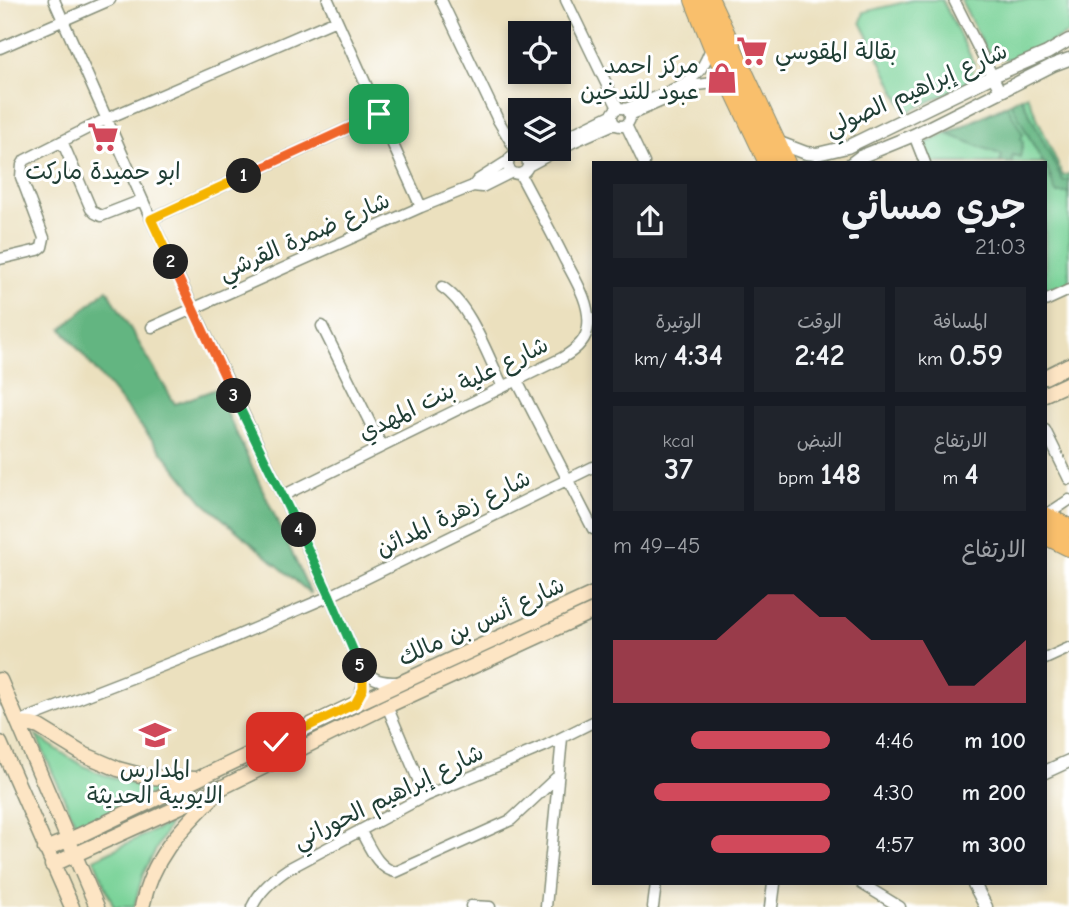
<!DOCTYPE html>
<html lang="ar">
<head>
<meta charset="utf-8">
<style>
  body { margin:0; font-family:"Comic Neue","Playpen Sans Arabic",sans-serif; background:#20242c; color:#f1f3f6; direction:rtl; height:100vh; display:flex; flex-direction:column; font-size:26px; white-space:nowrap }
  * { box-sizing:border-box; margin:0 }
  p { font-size:23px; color:#9ea1a6 }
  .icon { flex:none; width:38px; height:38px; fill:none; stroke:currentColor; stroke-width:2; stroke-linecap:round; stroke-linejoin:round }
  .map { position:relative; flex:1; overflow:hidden; direction:ltr }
  .details { position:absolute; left:592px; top:161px; width:455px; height:724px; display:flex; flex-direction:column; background:#171b24; border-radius:0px; box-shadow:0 4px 10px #0003; direction:rtl }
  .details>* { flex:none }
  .tools { position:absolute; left:508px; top:21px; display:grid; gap:14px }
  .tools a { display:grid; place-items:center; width:63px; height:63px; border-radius:0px; background:#171b24; box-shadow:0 4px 10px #0003; font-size:35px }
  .pin { position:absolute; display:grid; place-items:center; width:60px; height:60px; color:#fff; margin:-30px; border-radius:14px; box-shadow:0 4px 10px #0006 }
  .km { position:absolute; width:35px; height:35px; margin:-18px; border-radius:50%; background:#222; color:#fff; font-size:19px; line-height:35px; text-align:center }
  .round { display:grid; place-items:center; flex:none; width:74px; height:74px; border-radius:0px; background:#20242c }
  .summary { display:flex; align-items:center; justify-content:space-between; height:119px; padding:0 21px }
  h1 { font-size:38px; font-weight:600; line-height:52px }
  .metrics { display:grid; grid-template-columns:repeat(3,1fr); gap:10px; height:119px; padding:7px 21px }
  .metrics div { display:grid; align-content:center; border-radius:0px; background:#20242c; text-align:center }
  .metrics b { font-size:30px; font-weight:600 }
  .metrics small { font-size:19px; font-weight:400 }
  .metrics p { font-size:19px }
  .chart { height:196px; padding:14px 21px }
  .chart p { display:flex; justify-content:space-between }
  .chart svg { width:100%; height:126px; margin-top:7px; fill:#d1495b; opacity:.7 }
  ul { padding:0 21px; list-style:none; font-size:23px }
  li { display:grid; grid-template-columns:112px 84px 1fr; align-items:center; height:52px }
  li i { height:18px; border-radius:9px; background:#d1495b }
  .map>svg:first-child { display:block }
  .green { fill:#7ad399; stroke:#4c8866; stroke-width:2 }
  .forest { fill:#63b581; stroke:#41795a; stroke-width:2 }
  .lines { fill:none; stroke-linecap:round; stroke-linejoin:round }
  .minor-casing { stroke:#858e79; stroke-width:13 }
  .tertiary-casing { stroke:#858e79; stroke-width:15 }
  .secondary-casing { stroke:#858e79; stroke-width:17 }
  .trunk-casing { stroke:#858e79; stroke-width:20 }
  .minor { stroke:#fff; stroke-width:10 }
  .tertiary { stroke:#fff; stroke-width:12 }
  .secondary { stroke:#fde5c4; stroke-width:14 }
  .trunk { stroke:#f9bf6c; stroke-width:18 }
  .split-1-casing { stroke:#fff; stroke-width:14 }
  .split-2-casing { stroke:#fff; stroke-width:14 }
  .split-3-casing { stroke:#fff; stroke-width:14 }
  .split-4-casing { stroke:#fff; stroke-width:14 }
  .split-5-casing { stroke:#fff; stroke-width:14 }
  .split-6-casing { stroke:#fff; stroke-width:14 }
  .split-1 { stroke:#f0652b; stroke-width:9 }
  .split-2 { stroke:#f5b400; stroke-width:9 }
  .split-3 { stroke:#f0652b; stroke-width:9 }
  .split-4 { stroke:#22a559; stroke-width:9 }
  .split-5 { stroke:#22a559; stroke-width:9 }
  .split-6 { stroke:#f5b400; stroke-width:9 }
  .labels { text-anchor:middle; stroke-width:6; stroke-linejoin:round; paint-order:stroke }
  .poi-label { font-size:23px; fill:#1f3d34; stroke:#fff }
  .street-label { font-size:23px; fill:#1f3d34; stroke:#fff }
</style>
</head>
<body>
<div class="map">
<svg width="1069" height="907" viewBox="0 0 1069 907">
  <rect width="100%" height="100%" fill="#fff"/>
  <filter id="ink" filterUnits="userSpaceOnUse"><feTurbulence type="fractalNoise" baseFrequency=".0143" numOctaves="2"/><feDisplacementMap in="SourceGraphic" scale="14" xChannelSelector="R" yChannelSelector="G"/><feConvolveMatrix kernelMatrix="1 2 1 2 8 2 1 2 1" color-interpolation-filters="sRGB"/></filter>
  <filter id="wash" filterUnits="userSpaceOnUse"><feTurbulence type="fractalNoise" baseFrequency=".00686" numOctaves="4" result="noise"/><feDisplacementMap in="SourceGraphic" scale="28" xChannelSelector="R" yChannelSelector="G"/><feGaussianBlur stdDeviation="1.57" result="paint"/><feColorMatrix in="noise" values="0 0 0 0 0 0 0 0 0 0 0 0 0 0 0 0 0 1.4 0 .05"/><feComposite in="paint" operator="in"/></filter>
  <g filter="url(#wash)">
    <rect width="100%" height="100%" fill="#ebe0be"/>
    <!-- green -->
    <path class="green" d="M913,0H942L974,63L972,76L964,85L906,113L861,22L864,12Z
      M961,0H1069V33L1018,59H1002L986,50Z
      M1027,95L1063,176L1069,174V286L1045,297V163H931L922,145Z
      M36,735C55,748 75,763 97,772C117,781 140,785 161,790L77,827Z
      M170,823L143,874L134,907H114L94,859Z"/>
    <!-- forest -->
    <path class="forest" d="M1021,97L1063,181L1069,179V193H1056L1045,163H1043L1011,103Z
      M1007,105L1023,134L1021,139L1023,143L1020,157L1013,155L1011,163H1000L1002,155L947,134Z
      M107,289L175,404L216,389L311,594L203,502L62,329Z"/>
  </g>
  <g filter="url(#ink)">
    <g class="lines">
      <defs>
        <path id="minor" d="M54,0L151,219L330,596L361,668C365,685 363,689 355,704
          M328,0L421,207
          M441,0L498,120L518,154
          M566,0L618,108
          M954,0L1000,91
          M0,48L110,0
          M612 117a9 9 0 1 1 18 0a9 9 0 1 1-18 0Z
          M626,109C648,99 685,89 700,70C705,63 709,54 712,45
          M630,115L698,85L713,83L732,88
          M626,125L644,163
          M914,135L925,163
          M62,141L91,209L95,213L101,216L142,200
          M558,141L611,115
          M508 164a10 10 0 1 1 20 0a10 10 0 1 1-20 0Z
          M525,155L541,149
          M528,166L573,142L614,124
          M473,186L482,187L512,172
          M151,219L379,114
          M0,259L38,250L42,247L44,238L21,177L22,165L25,160L106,119L336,20
          M442,287C470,304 488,357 503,387
          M1045,301L1069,290
          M322,326L382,447
          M152,327L421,207L473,186L478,180L508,161
          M517,381L593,529
          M1045,430L1069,479
          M282,496L562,358C574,351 587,341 588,326C591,304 575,279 565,260C551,231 535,203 520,174
          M1045,516L1069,500
          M1045,659L1069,648
          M361,668C375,681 380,682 399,682
          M387,706L425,796
          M18,722L211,647L330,596L593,467
          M360,830C369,845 377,869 396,872L511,820L558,776
          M862,884L900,907
          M471,906L490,907
          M252,907C260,890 273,879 288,869L425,796L545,746L593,722
          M546,907L562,738
          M653,907L656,884"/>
        <path id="tertiary" d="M777,142L806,153L817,154L847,147L993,76L1047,53L1069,40
          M852,163L860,157L914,135L1053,65L1069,59
          M1045,772L1069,761
          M974,884L986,907
          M771,907L774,884"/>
        <path id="secondary" d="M1045,377L1069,365
          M1045,394L1069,383
          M0,680L97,907
          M19,724L32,725L39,727L83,754L118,769L148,777L196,779
          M0,743L72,907
          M45,849L78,836L355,704L593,594
          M52,865L223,787L387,706L593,611
          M142,907C153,856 179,831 214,796"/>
        <path id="trunk" d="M694,0L712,45L768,163
          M710,0L786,163
          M1045,516L1069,528
          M1045,535L1069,547"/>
      </defs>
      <!-- minor casing -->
      <use href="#minor" class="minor-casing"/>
      <!-- tertiary casing -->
      <use href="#tertiary" class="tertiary-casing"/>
      <!-- secondary casing -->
      <use href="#secondary" class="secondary-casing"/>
      <!-- trunk casing -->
      <use href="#trunk" class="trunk-casing"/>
      <!-- minor -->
      <use href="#minor" class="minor"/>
      <!-- tertiary -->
      <use href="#tertiary" class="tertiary"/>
      <!-- secondary -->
      <use href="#secondary" class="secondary"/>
      <!-- trunk -->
      <use href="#trunk" class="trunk"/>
    </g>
  </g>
  <g class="lines" filter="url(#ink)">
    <defs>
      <path id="split-1" d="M244,176L379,114"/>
      <path id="split-2" d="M171,262L151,219L244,176"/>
      <path id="split-3" d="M171,262L234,396"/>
      <path id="split-4" d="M234,396L299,530"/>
      <path id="split-5" d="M299,530L330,596L360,666"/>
      <path id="split-6" d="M276,742L355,704L363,689V679L360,666"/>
    </defs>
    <!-- split-1 casing -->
    <use href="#split-1" class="split-1-casing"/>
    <!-- split-2 casing -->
    <use href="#split-2" class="split-2-casing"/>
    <!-- split-3 casing -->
    <use href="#split-3" class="split-3-casing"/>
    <!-- split-4 casing -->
    <use href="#split-4" class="split-4-casing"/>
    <!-- split-5 casing -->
    <use href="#split-5" class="split-5-casing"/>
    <!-- split-6 casing -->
    <use href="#split-6" class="split-6-casing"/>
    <!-- split-1 -->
    <use href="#split-1" class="split-1"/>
    <!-- split-2 -->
    <use href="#split-2" class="split-2"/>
    <!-- split-3 -->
    <use href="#split-3" class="split-3"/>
    <!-- split-4 -->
    <use href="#split-4" class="split-4"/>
    <!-- split-5 -->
    <use href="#split-5" class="split-5"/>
    <!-- split-6 -->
    <use href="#split-6" class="split-6"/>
  </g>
  <!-- icons -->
  <defs>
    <symbol id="supermarket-bare" viewBox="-9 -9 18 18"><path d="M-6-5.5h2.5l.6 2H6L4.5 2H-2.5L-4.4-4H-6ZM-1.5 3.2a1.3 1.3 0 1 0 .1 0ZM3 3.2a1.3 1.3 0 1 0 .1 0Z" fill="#d1495b" stroke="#fff" stroke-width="2.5" paint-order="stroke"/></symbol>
    <symbol id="shop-bare" viewBox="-9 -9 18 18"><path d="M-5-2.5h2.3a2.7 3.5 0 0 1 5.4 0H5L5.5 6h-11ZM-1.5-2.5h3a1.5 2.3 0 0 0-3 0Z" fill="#d1495b" stroke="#fff" stroke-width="2.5" paint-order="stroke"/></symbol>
    <symbol id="school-bare" viewBox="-9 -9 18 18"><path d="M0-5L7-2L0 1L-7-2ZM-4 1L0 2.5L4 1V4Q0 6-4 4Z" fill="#d1495b" stroke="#fff" stroke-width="2.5" paint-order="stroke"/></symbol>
  </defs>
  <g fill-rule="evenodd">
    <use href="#supermarket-bare" x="730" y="29" width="44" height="44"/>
    <use href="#shop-bare" x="700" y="56" width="44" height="44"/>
    <use href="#supermarket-bare" x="81" y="115" width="44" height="44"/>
    <use href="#school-bare" x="133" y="713" width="44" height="44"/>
  </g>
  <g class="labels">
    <!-- poi labels -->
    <g class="poi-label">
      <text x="775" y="59" text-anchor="start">بقالة المقوسي</text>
      <text x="699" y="73" text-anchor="end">مركز احمد<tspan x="699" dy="26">عبود للتدخين</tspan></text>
      <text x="103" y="179">ابو حميدة ماركت</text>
      <text x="155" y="777">المدارس<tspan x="155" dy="26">الايوبية الحديثة</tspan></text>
    </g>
    <!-- street labels -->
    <g class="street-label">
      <text transform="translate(916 89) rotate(-24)" y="8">شارع إبراهيم الصولي</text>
      <text transform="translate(304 236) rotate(-24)" y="8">شارع ضمرة القرشي</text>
      <text transform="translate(453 388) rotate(-26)" y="8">شارع علية بنت المهدي</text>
      <text transform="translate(453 513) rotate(-26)" y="8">شارع زهرة المدائن</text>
      <text transform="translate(481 621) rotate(-25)" y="8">شارع أنس بن مالك</text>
      <text transform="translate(388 796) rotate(-26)" y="8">شارع إبراهيم الحوراني</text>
    </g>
  </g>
</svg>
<div class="tools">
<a><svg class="icon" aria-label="locate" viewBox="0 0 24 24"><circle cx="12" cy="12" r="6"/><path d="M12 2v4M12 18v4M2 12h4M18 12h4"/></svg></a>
<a><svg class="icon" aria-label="layers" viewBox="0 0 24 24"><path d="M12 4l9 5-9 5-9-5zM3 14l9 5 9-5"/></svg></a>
</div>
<div class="pin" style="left:379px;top:114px;background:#1e9e55"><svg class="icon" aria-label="arrive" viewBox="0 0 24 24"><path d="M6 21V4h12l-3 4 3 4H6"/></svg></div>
<div class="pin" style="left:276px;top:742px;background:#d93025"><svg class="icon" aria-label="check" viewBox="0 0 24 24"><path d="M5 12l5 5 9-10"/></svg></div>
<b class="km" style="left:244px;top:176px">1</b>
<b class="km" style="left:171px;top:262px">2</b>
<b class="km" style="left:234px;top:396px">3</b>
<b class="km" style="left:299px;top:530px">4</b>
<b class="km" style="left:360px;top:666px">5</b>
<section class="details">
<div class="summary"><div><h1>جري مسائي</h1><p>21:03</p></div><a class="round"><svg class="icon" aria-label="share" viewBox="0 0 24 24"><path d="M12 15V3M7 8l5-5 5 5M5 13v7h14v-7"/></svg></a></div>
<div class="metrics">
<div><p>المسافة</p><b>0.59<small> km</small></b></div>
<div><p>الوقت</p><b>2:42</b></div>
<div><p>الوتيرة</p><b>4:34<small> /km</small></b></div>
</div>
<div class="metrics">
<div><p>الارتفاع</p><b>4<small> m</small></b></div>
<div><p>النبض</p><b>148<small> bpm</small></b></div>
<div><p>kcal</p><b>37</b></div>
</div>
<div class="chart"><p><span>الارتفاع</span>45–49 m</p>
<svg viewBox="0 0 160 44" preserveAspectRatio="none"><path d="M0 44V22L10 22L20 22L30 22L40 22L50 14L60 6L70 6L80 14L90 14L100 22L110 22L120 22L130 38L140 38L150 30L160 22V44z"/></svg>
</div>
<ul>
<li><b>100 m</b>4:46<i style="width:64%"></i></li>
<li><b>200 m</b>4:30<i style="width:81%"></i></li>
<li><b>300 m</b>4:57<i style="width:55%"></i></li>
</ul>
</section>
</div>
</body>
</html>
